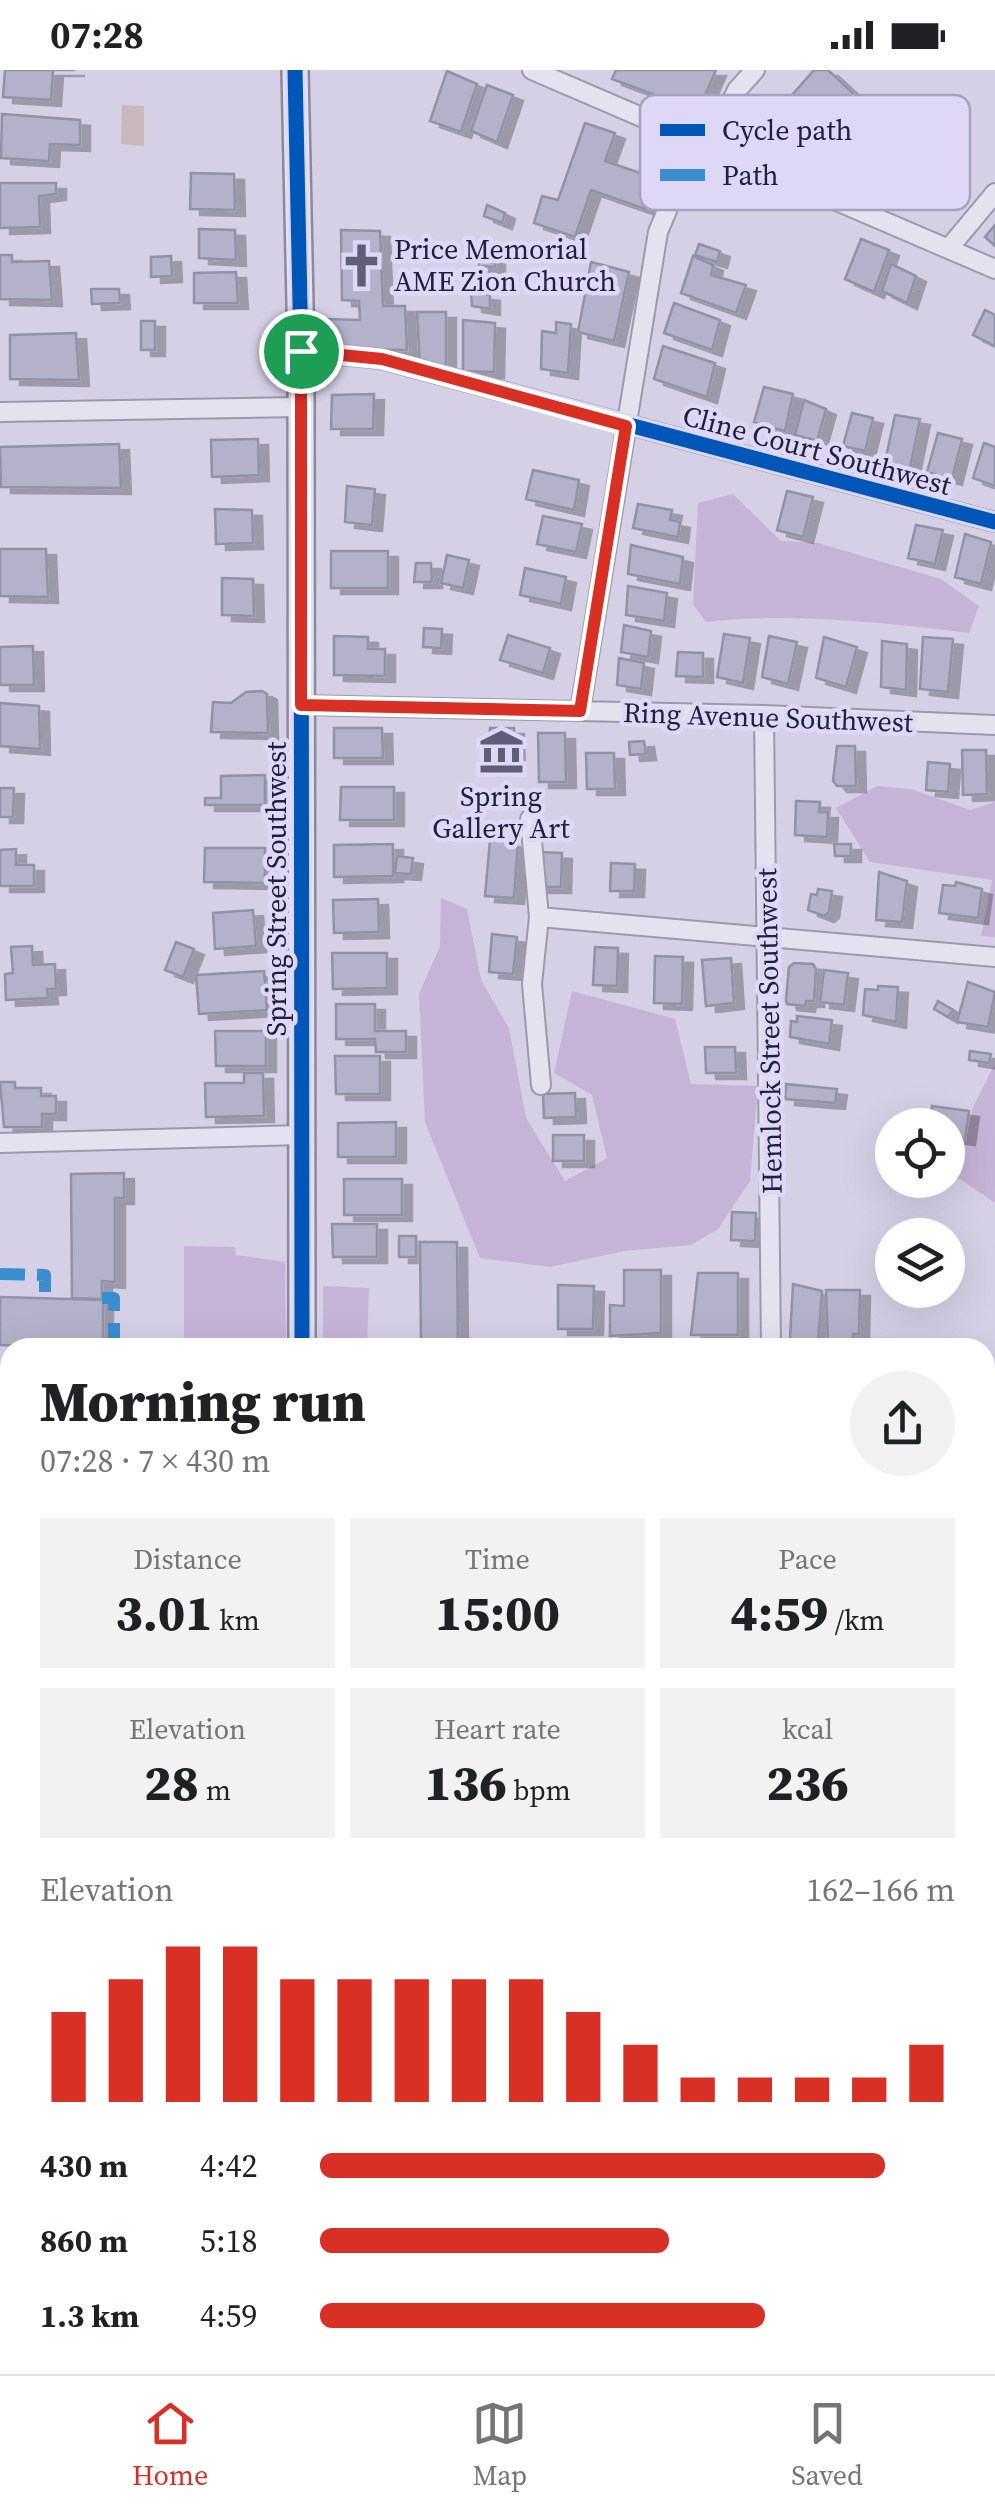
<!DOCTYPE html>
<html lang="en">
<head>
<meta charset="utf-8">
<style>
  body { margin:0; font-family:"Source Serif 4",serif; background:#f2f2f2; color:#202124; height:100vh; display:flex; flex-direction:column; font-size:38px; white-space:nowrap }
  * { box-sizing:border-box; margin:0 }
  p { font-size:32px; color:#757577 }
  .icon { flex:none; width:55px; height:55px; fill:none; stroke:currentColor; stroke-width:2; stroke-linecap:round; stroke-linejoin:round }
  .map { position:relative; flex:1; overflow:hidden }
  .panel { position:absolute; left:0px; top:1268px; width:995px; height:1038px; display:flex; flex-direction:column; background:#fff; border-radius:30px 30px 0 0; box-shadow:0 10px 40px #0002 }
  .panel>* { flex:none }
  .controls { position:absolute; left:875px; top:1038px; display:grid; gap:20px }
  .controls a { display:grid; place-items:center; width:90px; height:90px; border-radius:50%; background:#fff; box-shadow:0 10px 40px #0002; font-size:50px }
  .pin { position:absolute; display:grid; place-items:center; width:85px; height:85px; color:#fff; margin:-42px; border:5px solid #fff; border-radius:50%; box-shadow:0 2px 10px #0007 }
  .round { display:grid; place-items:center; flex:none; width:105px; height:105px; border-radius:52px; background:#f2f2f2 }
  .overview { display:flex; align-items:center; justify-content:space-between; height:170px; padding:0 40px }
  h1 { font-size:55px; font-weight:800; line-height:75px }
  .metrics { display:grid; grid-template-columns:repeat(3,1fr); gap:15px; height:170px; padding:10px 40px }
  .metrics div { display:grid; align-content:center; border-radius:0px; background:#f2f2f2; text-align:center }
  .metrics b { font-size:50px; font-weight:800 }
  .metrics small { font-size:28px; font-weight:400 }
  .metrics p { font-size:28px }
  .chart { height:280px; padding:20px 40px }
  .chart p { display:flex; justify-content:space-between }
  .chart svg { width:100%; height:180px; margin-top:10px; stroke:#d93025; stroke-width:6 }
  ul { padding:0 40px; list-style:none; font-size:32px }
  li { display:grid; grid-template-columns:160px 120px 1fr; align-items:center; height:75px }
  li i { height:25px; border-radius:12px; background:#d93025 }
  .status { display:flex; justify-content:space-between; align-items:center; height:70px; padding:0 50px; background:#fff; direction:ltr }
  .status svg { height:28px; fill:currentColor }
  .menu { display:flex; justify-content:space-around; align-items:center; height:140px; border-top:2px solid #e0e0e0; background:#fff; font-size:28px; color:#757577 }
  .menu a { display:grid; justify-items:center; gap:5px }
  .menu .active { color:#d93025 }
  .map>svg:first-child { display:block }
  .green { fill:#c6b3d8 }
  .water { fill:#c8b8bb }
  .building { fill:#b3b2ca; stroke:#9191a7; stroke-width:2.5; filter:url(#shadow) }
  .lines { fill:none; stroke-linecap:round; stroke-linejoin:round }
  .street-casing { stroke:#9b99ac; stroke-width:22 }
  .secondary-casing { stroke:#8b899b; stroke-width:30 }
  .street { stroke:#e4e2ee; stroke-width:18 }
  .secondary { stroke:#e4e2ee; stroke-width:25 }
  .quiet { stroke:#398ed0; stroke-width:12; stroke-dasharray:25 12; stroke-linecap:butt }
  .cycleway-casing { stroke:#ded8f6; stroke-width:21 }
  .cycleway { stroke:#0057b8; stroke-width:15 }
  .route-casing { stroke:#fff; stroke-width:20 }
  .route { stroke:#d93025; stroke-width:12 }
  .labels { text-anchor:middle; stroke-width:9; stroke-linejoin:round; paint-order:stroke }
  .poi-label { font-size:28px; fill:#20213b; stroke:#ded8f6; text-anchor:start }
  .street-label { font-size:28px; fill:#20213b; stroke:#ded8f6 }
  .key { fill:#ded8f6; stroke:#a5a1be; stroke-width:2.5 }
  .key-label { font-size:28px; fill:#20213b }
</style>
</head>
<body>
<div class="status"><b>07:28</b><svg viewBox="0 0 49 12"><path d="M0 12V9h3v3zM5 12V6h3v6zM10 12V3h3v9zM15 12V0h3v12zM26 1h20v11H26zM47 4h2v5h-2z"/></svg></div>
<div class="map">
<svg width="995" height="2304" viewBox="0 0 995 2304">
  <defs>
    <filter id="shadow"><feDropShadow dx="10" dy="6" stdDeviation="0" flood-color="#0004"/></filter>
  </defs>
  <rect width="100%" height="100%" fill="#d5d0e6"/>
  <!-- green -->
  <path class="green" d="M733,424L781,471L818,473L941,509L979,536L969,563C890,553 784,542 706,552L693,534L698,433Z
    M877,716L911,719L970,740L995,732V867L981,866L992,810L870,792L836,738Z
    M441,828L467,839L481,910L509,958L526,1048L565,1111L607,1088L592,1025L554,1003L572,921L675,949L691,1014L758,1016L750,1111L718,1159L691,1175L624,1181L550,1197L480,1188L425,1052L419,924L440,876Z
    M995,994V1133L960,1109L948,1108V1081H963L973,1037Z
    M184,1176L235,1177L236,1185L285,1192L286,1277H184Z
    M323,1216L369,1218L367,1277H323Z
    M985,1364L995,1365V1481L985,1475Z"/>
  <!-- water -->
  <path class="water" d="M122,35L144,36V76L121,74Z"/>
  <!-- building -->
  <path class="building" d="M5,0H75H53L51,30L3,27Z
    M616,0H716L698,41L612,9Z
    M814,0H828L867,36L840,67L793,24Z
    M447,1L477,14L461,62L430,51Z
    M487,15L513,25L497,72L471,61Z
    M2,44L80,50V75L50,74L49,91L1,88Z
    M585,53L615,63L605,91L655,108L645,139L591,120L575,167L534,153L542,126L558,130Z
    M191,103L234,104L235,140L190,139Z
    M0,113H56V124L39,126L40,157L0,158Z
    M487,135L505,143L502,153L484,146Z
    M995,155V176L985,167Z
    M199,159L235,160L236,190L199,188Z
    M341,160L380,161L383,236H405L407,280L329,279L327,249L360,250L359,231L342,230Z
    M861,169L889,180L874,222L845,209Z
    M480,174L495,175V197L479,196Z
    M699,174L720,181L717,192L695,185Z
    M0,185H12V192L49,191L52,230L0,229Z
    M171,186L172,206L151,207V187Z
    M693,186L713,195L711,205L746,215L736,243L681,223Z
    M591,192L629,202L614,271L578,262Z
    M891,194L916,206L907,233L882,221Z
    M236,202L238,233H194V203Z
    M91,219H119L120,233L92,234Z
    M471,223L490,225V239L472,236Z
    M674,233L720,250L712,280L664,263Z
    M985,240L995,245V276L973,265Z
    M417,242H446V295L420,296Z
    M463,250L495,253L494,302L463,301Z
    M141,251H155V280H141Z
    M556,252L571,254L568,303L541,299L542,261L556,263Z
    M76,263L79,310L10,309V265Z
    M663,276L715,293L707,327L654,309Z
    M764,317L793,324L785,361L754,352Z
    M374,324L373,359H331L332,325Z
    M804,330L826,339L817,371L795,365Z
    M852,343L873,348L865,381L843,376Z
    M895,345L920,349L910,398L885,392Z
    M938,363L962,369L952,409L927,402Z
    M258,369L259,405L212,407L211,370Z
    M984,373L995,377V416L973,408Z
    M119,374L121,418L1,417L0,377Z
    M533,400L579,410L574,440L526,429Z
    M347,416L375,419L372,455L345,452Z
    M787,421L813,427L803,467L777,460Z
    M638,434L672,440L670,450L680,452L678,467L633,458Z
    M215,439L252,440L253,473L216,474Z
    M543,446L582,454L576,482L537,474Z
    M916,455L943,460L935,494L908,488Z
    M965,464L991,472L981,514L955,507Z
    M631,475L683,487L680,514L628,504Z
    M0,479H46L48,527L0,526Z
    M331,481H388V518H331Z
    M447,485L469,490L463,518L441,513Z
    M416,493H431L432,512H414Z
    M525,498L566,507L561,534L520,525Z
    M222,508L253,509L254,546L222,545Z
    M628,516L667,523L664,551L626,545Z
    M624,555L651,561L648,587L621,582Z
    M424,558L442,559L441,578L423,577Z
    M724,564L750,568L743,613L717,607Z
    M508,565L550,578L543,603L500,590Z
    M334,566L368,567V579H385V606L334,605Z
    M769,566L797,572L788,614L762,607Z
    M824,567L857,577L846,617L816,608Z
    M923,567L953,569L948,622L920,619Z
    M882,571L907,574L906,620L881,617Z
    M33,576L34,615H0V577Z
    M678,582L703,583V607L676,606Z
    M619,588L644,593L641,619L617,615Z
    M262,621L267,624L268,663L211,662L213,632L231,633L246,622Z
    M0,633L39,636L40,679L0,676Z
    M334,658H382L383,688H334Z
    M490,658H514L515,699L488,700Z
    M538,663H565L566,712H539Z
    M644,671L646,684L630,685L629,672Z
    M837,676H855L856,716H837L833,711Z
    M962,680H986L987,724L963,725Z
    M586,683H614L615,719H587Z
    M928,692L950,694L948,722L926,720Z
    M265,705V735H205V728H221V706Z
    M341,717H394V750H340Z
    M0,718H14L13,747H0Z
    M796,731L820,732L819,742H828L827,767L795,765Z
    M490,770L518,772L514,828L485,826Z
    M393,774V806L334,807V775Z
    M834,774H851V786H835Z
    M205,778H265V813L204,812Z
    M16,779V795H34V816H0V780Z
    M538,782L562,783L561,817H537Z
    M397,786L413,788L411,804L395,803Z
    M611,793L635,794L634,821H610Z
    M879,802L907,811L902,852L876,850Z
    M956,812L982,819L978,848L939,843L943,815L955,816Z
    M818,819L832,821L829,842L824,846L808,840L811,824L817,825Z
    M378,829L379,862L334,863L333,830Z
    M253,840L256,876L215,879L213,843Z
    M492,864L517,867L513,904L489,902Z
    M176,872L194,879L183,907L165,900Z
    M32,876L33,895L55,894L56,919H47L48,928L6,930L5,904L13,903L11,877Z
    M595,877L618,878L617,916L593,915Z
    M332,883H387V918L333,919Z
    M655,886L683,887L682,934L654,933Z
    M731,888L734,933L706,936L702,890Z
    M794,893L813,894L816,899L814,931H806L805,936L787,934L786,930L789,897Z
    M824,900L848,903L844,935L820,932Z
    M264,901L267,940L199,944L196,905Z
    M968,912L995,922L988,957L957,952Z
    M878,916L898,917L896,952L863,945L865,919L878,920Z
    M938,931L953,940L948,947L934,939Z
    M336,934H375V961H406V982H376L375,969H336Z
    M797,946L832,950L829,974L790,967L791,951L797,952Z
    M215,961H266V996H216Z
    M705,977H735L736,1003H706Z
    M970,981L991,984L989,993L969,990Z
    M335,986H380V1024H336Z
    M244,1003H263L264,1046L206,1047L205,1013H244Z
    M0,1012H15V1018H41V1026H56V1044H42V1057H4Z
    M786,1014L837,1019L835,1033L785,1029Z
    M575,1023L576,1047L544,1048L543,1024Z
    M932,1036L969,1041L965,1069L948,1067V1055H930Z
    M396,1052V1087H338V1053Z
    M553,1065H584V1091H553Z
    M124,1103V1128H115V1212L102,1211V1229L72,1228L71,1104Z
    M344,1109H402V1145H344Z
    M732,1142L756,1143L755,1171L731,1170Z
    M332,1154H377V1187H333Z
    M399,1166H416V1187H399Z
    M420,1172H457L458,1277H421Z
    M624,1200H661V1263L610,1266V1235L624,1236Z
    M698,1203H738V1265H691Z
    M793,1214L822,1221L818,1272L790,1269Z
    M558,1215L594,1216L593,1259H558Z
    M826,1220H860L859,1264H853V1271L828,1270Z
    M0,1227L103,1230V1278L0,1275Z
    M0,1365L10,1366V1403H0Z
    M0,1437L10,1438V1483H0Z
    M0,1483H10V1505H0Z
    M0,1505H10V1547L0,1546Z
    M985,1519L995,1523L990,1561L985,1559Z
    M0,1590H10V1627H0Z
    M0,1627H10V1648H0Z
    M0,1648H10V1707H0Z
    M0,1707H10V1740H0Z
    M0,1752H10V1770H0Z
    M0,1770H10V1794H0Z
    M0,1794H10V1822H0Z
    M0,1822H10V1851H0Z
    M0,1852H10V1876H0Z
    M0,1876H10V1902H0Z
    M0,1904H10V1976H0Z
    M985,1932L995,1934V1972L985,1970Z
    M0,1977H10V2008H0Z
    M985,1986L995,1988V2025L985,2023Z
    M0,2008H10V2030H0Z
    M0,2030H10V2049H0Z
    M0,2049H10V2071H0Z
    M0,2105H10V2123H0Z
    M0,2166H7L6,2203H0Z
    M990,2201H995V2269H985V2206Z
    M0,2203L10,2205V2258H0Z
    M0,2287L10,2288V2295H93L97,2304H0Z
    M106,2295H255V2304H106Z
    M300,2295H396L397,2302L300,2304Z
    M710,2295H724V2304H710Z
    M883,2295H943V2301L883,2297Z"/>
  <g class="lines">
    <defs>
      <path id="street" d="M532,0L995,199
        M949,178L995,123
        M301,281L381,289L995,452
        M0,342L301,337
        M301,635L764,645L995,655
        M580,641L658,162L676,119L711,75L737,20L755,0
        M764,645L771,1278
        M530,749L539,847L532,914L541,1015
        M539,847L995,887
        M0,1073L302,1065
        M0,1565H10
        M985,1794L995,1750
        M767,2295V2304"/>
      <path id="secondary" d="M295,0L301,281L302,1278
        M0,1316H10
        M985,1337L995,1338
        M0,2143H10
        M985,2151H995
        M415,2295L416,2304"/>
    </defs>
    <!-- street casing -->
    <use href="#street" class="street-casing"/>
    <!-- secondary casing -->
    <use href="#secondary" class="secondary-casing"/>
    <!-- street -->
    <use href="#street" class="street"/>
    <!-- secondary -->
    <use href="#secondary" class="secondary"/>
    <!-- quiet -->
    <path class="quiet" d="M0,1204L45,1205V1228
      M102,1228H114V1278
      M0,1417H10"/>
    <defs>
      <path id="cycleway" d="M295,0L301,281L302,1278
        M301,281L381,289L995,452"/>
    </defs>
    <!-- cycleway casing -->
    <use href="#cycleway" class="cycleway-casing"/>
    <!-- cycleway -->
    <use href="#cycleway" class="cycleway"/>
  </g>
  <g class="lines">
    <defs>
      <path id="route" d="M301,281L382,289L626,356L580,641L301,635Z"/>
    </defs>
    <!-- route casing -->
    <use href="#route" class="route-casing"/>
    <!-- route -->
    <use href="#route" class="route"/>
  </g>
  <!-- icons -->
  <defs>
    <symbol id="church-bare" viewBox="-9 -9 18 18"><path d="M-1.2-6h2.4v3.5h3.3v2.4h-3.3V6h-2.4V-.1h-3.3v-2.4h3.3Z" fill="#5f5e77" stroke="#ded8f6" stroke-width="2.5" paint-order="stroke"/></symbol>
    <symbol id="museum-bare" viewBox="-9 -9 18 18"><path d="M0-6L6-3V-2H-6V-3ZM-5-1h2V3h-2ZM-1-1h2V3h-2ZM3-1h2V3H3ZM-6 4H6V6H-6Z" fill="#5f5e77" stroke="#ded8f6" stroke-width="2.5" paint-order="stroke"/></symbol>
  </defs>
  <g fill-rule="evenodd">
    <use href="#church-bare" x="330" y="164" width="63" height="63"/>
    <use href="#museum-bare" x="470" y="650" width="63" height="63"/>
  </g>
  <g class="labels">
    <!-- poi labels -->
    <g class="poi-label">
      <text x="394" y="189">Price Memorial<tspan x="394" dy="32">AME Zion Church</tspan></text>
      <text x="501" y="736" text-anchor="middle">Spring<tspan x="501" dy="32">Gallery Art</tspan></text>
    </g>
    <!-- street labels -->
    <g class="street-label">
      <text transform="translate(817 380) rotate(15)" y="10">Cline Court Southwest</text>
      <text transform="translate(768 647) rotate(2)" y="10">Ring Avenue Southwest</text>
      <text transform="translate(276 819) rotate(-90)" y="10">Spring Street Southwest</text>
      <text transform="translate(769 961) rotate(-91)" y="10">Hemlock Street Southwest</text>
    </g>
  </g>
  <!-- legend -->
  <rect x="640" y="25" width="330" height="115" rx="15" class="key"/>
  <rect x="660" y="54" width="45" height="12" fill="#0057b8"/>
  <rect x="660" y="99" width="45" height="12" fill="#398ed0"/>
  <g class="key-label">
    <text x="722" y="70">Cycle path</text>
    <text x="722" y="115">Path</text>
  </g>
</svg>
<div class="controls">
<a><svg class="icon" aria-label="locate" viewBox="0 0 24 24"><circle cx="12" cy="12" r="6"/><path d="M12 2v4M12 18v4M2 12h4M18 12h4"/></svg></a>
<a><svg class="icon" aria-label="layers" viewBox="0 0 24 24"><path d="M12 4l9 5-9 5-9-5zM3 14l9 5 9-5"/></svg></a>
</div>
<div class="pin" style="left:301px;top:281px;background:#1e9e55"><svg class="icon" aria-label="arrive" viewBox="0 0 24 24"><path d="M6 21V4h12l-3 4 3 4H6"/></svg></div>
<section class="panel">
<div class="overview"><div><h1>Morning run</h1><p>07:28 · 7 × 430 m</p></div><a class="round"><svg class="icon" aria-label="share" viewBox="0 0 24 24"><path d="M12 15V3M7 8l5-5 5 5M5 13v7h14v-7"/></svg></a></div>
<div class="metrics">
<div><p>Distance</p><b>3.01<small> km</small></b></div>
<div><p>Time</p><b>15:00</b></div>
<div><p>Pace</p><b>4:59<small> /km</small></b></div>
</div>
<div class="metrics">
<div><p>Elevation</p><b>28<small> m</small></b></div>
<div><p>Heart rate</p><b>136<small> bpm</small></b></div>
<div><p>kcal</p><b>236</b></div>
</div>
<div class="chart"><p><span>Elevation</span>162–166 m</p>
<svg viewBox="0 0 160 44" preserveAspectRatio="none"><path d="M5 44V22M15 44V14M25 44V6M35 44V6M45 44V14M55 44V14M65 44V14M75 44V14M85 44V14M95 44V22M105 44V30M115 44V38M125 44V38M135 44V38M145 44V38M155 44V30"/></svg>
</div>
<ul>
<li><b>430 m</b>4:42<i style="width:89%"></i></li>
<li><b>860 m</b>5:18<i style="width:55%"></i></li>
<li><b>1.3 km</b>4:59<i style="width:70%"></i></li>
</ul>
</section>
</div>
<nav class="menu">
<a class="active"><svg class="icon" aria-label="home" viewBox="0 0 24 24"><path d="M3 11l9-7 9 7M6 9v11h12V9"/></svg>Home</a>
<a><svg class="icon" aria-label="map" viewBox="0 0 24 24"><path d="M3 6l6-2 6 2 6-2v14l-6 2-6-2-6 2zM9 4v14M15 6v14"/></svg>Map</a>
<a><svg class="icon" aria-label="saved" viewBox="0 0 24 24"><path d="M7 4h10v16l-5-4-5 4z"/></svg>Saved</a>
</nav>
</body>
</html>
